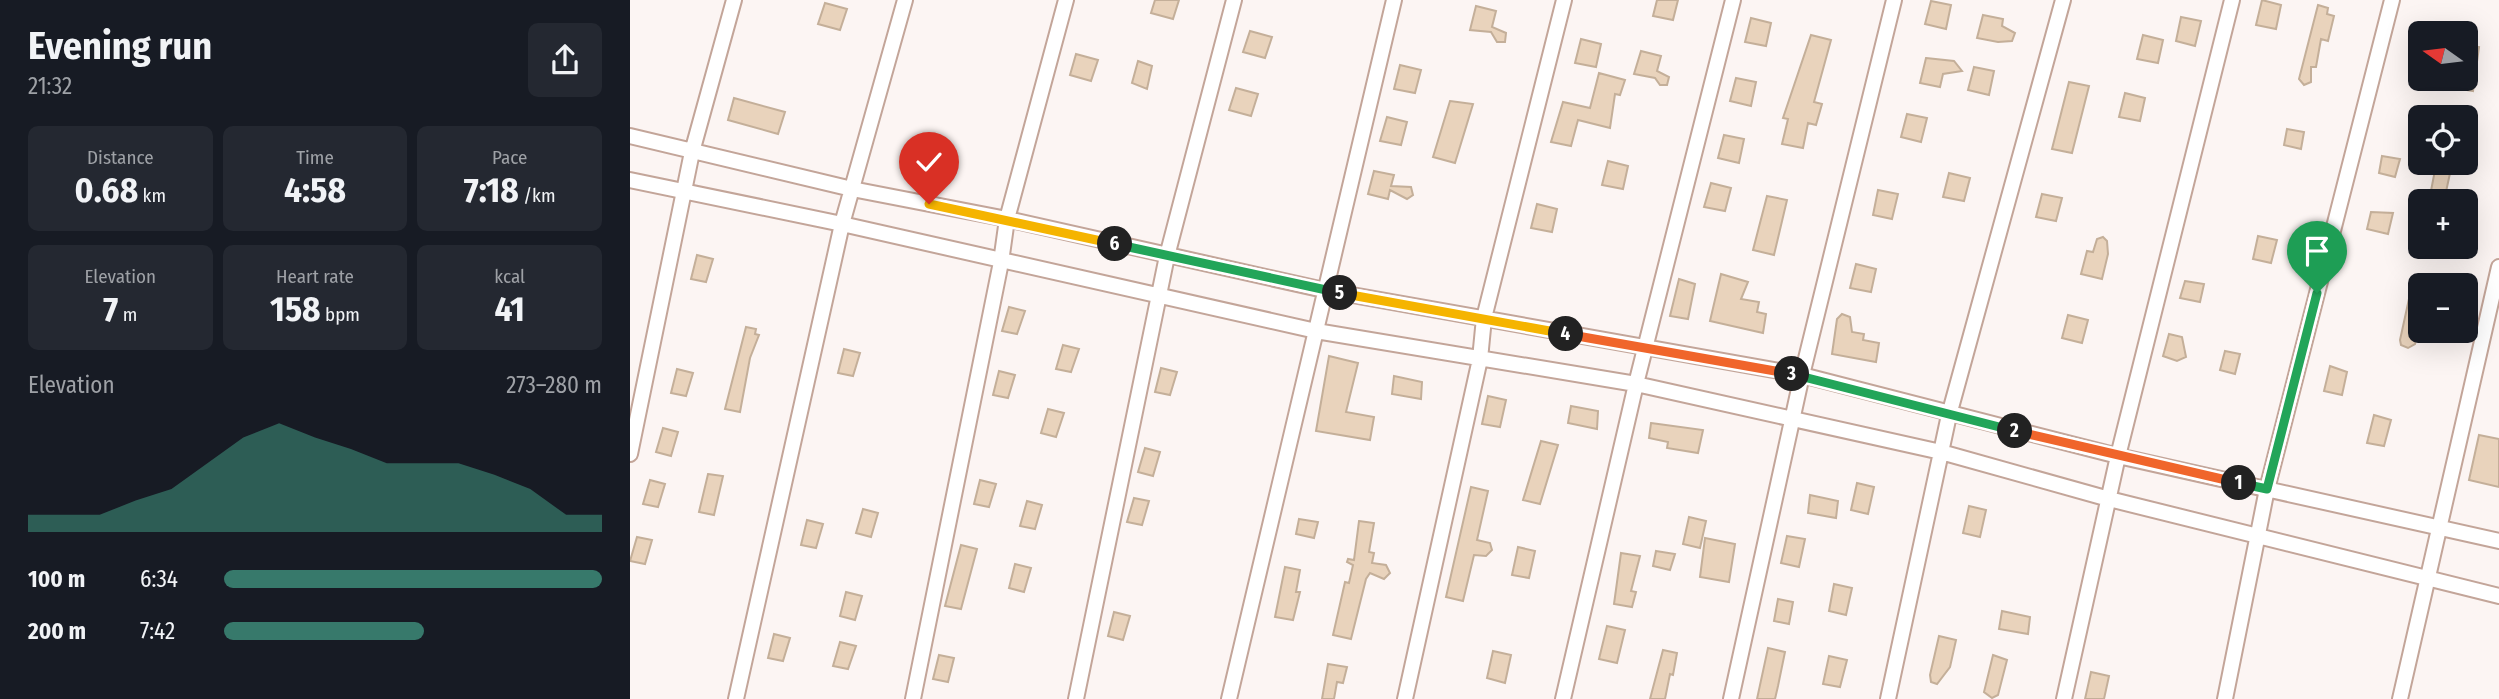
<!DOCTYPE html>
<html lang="en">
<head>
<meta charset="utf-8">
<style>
  body { margin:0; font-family:"Fira Sans Condensed",sans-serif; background:#242831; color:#f1f3f6; height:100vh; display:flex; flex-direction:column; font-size:26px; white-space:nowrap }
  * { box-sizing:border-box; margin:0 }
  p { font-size:23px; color:#9ea1a6 }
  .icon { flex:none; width:38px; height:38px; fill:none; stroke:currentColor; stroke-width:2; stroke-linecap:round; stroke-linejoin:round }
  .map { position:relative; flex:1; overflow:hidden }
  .side { display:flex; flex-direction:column; background:#171b24; width:630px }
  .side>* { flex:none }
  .needle { width:46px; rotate:284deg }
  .tools { position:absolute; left:1778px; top:21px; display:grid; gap:14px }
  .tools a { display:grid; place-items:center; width:70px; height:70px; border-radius:10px; background:#171b24; box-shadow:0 7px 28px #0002; font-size:35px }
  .pin { position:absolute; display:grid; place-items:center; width:60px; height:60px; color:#fff; margin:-72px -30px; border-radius:50% 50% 50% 0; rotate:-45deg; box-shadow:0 0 7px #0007 }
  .pin .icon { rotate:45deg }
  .km { position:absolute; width:35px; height:35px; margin:-18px; border-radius:50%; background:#222; color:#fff; font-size:19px; line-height:35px; text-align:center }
  .round { display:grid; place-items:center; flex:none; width:74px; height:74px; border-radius:10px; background:#242831 }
  .headline { display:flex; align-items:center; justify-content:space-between; height:119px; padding:0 28px }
  h1 { font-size:38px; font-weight:700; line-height:52px }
  .figures { display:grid; grid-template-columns:repeat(3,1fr); gap:10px; height:119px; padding:7px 28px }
  .figures div { display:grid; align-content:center; border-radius:10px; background:#242831; text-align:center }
  .figures b { font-size:35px; font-weight:700 }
  .figures small { font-size:19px; font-weight:400 }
  .figures p { font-size:19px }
  .chart { height:196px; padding:14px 28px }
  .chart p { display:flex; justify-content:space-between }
  .chart svg { width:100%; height:126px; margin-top:7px; fill:#37796b; opacity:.7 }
  ul { padding:0 28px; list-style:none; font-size:23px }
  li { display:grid; grid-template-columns:112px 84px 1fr; align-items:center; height:52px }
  li i { height:18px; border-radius:9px; background:#37796b }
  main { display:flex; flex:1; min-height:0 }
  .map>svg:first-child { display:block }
  .building { fill:#e9d3bc; stroke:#c4af99; stroke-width:2 }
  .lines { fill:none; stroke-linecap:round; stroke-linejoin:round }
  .minor-casing { stroke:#c3a599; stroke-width:18 }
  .minor { stroke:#fff; stroke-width:14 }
  .split-1-casing { stroke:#fff; stroke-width:14 }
  .split-2-casing { stroke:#fff; stroke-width:14 }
  .split-3-casing { stroke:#fff; stroke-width:14 }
  .split-4-casing { stroke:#fff; stroke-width:14 }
  .split-5-casing { stroke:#fff; stroke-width:14 }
  .split-6-casing { stroke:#fff; stroke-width:14 }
  .split-7-casing { stroke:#fff; stroke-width:14 }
  .split-1 { stroke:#22a559; stroke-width:9 }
  .split-2 { stroke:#f0652b; stroke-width:9 }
  .split-3 { stroke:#22a559; stroke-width:9 }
  .split-4 { stroke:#f0652b; stroke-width:9 }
  .split-5 { stroke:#f5b400; stroke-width:9 }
  .split-6 { stroke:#22a559; stroke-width:9 }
  .split-7 { stroke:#f5b400; stroke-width:9 }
</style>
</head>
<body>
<main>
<section class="side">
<div class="headline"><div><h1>Evening run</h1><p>21:32</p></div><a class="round"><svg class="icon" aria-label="share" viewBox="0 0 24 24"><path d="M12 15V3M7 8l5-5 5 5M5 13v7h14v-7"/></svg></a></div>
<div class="figures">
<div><p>Distance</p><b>0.68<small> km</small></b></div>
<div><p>Time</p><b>4:58</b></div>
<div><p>Pace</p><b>7:18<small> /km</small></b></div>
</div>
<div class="figures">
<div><p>Elevation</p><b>7<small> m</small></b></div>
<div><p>Heart rate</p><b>158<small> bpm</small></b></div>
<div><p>kcal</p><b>41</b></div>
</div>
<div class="chart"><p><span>Elevation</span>273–280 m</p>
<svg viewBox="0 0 160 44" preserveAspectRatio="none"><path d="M0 44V38L10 38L20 38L30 33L40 29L50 20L60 11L70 6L80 11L90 15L100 20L110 20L120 20L130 24L140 29L150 38L160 38V44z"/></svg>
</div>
<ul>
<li><b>100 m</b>6:34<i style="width:100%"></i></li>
<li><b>200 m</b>7:42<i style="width:53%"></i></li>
</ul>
</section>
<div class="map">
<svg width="1869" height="699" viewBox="0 0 1869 699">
  <rect width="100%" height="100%" fill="#fcf5f3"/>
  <!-- building -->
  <path class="building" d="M525,0H549L543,19L521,13Z
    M1027,0H1048L1043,20L1023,16Z
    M1632,0L1651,5L1646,29L1626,25Z
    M1301,1L1321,5L1316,29L1295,24Z
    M195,3L217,9L210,30L188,24Z
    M1688,5L1698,8L1697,14L1704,16L1698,41L1691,39L1686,67H1681V82L1674,85L1669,79Z
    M846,6L866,11L862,27L876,33L875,42H867L861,32L840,30Z
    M1353,15L1373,19L1372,26L1385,33L1382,41L1368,42L1347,38Z
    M1551,17L1571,21L1565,46L1546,41Z
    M1121,18L1141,23L1136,46L1115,42Z
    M620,31L642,37L635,58L613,52Z
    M1181,35L1201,40L1184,102L1192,104L1186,125L1178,123L1173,148L1152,144L1158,119L1153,118Z
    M1513,35L1533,40L1528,63L1507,59Z
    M951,39L971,44L966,67L945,63Z
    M1836,45L1849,47L1843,91L1836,90Z
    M1011,51L1031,56L1027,71L1039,77L1037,85H1030L1025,78L1004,74Z
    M446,54L468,60L461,81L440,75Z
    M1296,58L1324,61L1332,71L1313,74L1310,87L1290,83Z
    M508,61L522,66L517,89L502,83Z
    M770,65L791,70L785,93L764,89Z
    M1344,67L1364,71L1359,95L1338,90Z
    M969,73L995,80L990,95L985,94L980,128L948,120L941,146L921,142L933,102L960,108Z
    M1106,78L1126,82L1121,106L1100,101Z
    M1439,82L1459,86L1442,153L1422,149Z
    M606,88L628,94L621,116L599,110Z
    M1495,93L1515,98L1510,121L1489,117Z
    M104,98L155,112L148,134L98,120Z
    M820,101L843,104L825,163L803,157Z
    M1277,114L1297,118L1291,142L1271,137Z
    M757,117L777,122L771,145L750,141Z
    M1657,129L1674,132L1671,149L1654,145Z
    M1094,135L1114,139L1109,163L1088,158Z
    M1752,156L1770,159L1765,177L1749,173Z
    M978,161L998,166L993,189L972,185Z
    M1822,164L1814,201H1799L1806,165Z
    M744,171L764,175L761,186L781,187L783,195L777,199L760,190L758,199L738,194Z
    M1319,173L1340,178L1334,201L1313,197Z
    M1081,183L1101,188L1095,211L1074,207Z
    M1248,190L1268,194L1262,219L1243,215Z
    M1412,194L1432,198L1426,221L1406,217Z
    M1137,196L1157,200L1144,255L1123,250Z
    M907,204L927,209L922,232L901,228Z
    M1741,212L1763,213L1758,234L1737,229Z
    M1628,236L1647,240L1641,263L1623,259Z
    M1473,237L1477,241L1478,254L1472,279L1451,274L1457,251L1463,252L1467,239Z
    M67,255L83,259L76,282L61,279Z
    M1226,264L1246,269L1241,292L1220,288Z
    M1091,274L1118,282L1111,299L1129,302L1127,312L1136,314L1133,333L1080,321Z
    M1784,276L1790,277V328L1785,344L1778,348L1771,345L1770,340Z
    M1049,279L1065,284L1058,319L1040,316Z
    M1555,281L1574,284L1570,302L1550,298Z
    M379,307L395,311L387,334L372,331Z
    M1212,314L1220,317L1222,332L1234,334L1233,340L1249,343L1246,362L1202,354L1207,319Z
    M1438,315L1458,320L1452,343L1432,338Z
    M116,327L126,329L125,334L129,335L120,358L110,412L95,409Z
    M1539,334L1552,337L1556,357L1547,361L1533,356Z
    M433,345L449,349L441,372L426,369Z
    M214,349L230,353L223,376L208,373Z
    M1595,351L1610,354L1605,374L1590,370Z
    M699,356L728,363L716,412L744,417L740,440L686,431Z
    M1700,366L1717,372L1712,395L1694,391Z
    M531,368L547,372L540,395L525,392Z
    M47,369L63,373L56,396L41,393Z
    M369,371L385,375L378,398L363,395Z
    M764,376L792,382L791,399L762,394Z
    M858,396L876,400L870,427L852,424Z
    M941,406L968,411L967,429L938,423Z
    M418,409L434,413L426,437L411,433Z
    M1744,415L1761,420L1754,446L1737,443Z
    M1021,423L1073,430L1068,453L1037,448L1038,442L1019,438Z
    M33,428L48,432L41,456L26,452Z
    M1849,435L1869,439V487L1839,480Z
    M911,441L928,445L910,504L893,500Z
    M515,448L530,452L523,476L508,472Z
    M78,474L93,476L84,515L69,512Z
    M20,480L35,484L28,507L13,504Z
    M350,480L366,484L359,507L344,504Z
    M1227,483L1244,487L1238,514L1221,510Z
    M841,487L858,491L847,540L860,543L862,550L856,556L844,555L833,601L816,597Z
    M1180,495L1208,501L1206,518L1178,513Z
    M504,498L519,501L512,525L497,522Z
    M397,501L412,505L405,529L390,526Z
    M1339,506L1356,510L1350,537L1333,533Z
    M233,509L248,513L241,537L226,533Z
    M1059,517L1076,521L1070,548L1053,544Z
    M669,519L688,522L684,538L666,534Z
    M177,520L193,524L186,548L171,545Z
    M729,521L744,523L739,552L744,553L742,563L756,565L760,573L754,579L740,573L736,579L721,639L703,635L715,582L719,583L723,565L717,562L718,559L724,560Z
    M1157,536L1175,539L1169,567L1151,563Z
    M7,537L22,540L15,564L0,561Z
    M1075,538L1105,544L1099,582L1070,577Z
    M331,545L347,549L331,609L315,606Z
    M888,547L905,551L899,578L882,575Z
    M1026,551L1045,554L1040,570L1023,566Z
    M991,553L1010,556L1001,591L1006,592L1002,607L984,604Z
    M385,564L401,568L394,592L379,588Z
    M655,567L670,570L666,592H670L663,620L645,617Z
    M1204,584L1222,588L1216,615L1199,611Z
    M216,592L232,596L225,620L210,616Z
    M1148,599L1163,602L1159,624L1144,621Z
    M1372,611L1400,617L1398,634L1369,629Z
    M484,612L500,616L493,640L478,636Z
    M977,626L995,630L987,663L969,659Z
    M144,634L160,638L153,661L138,658Z
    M1309,636L1326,640L1320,667L1307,684L1301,682L1300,675Z
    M210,642L226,646L218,669L203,666Z
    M1138,648L1155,652L1148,686L1145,699H1127Z
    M1033,650L1047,653L1043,675L1040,674L1035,699H1020Z
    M863,651L881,655L875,683L857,678Z
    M309,655L324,658L318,682L303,679Z
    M1363,655L1377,660L1368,695L1362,698L1354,692Z
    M1199,656L1217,660L1210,687L1193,684Z
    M698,664L717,667L713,683L707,682L704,699H692Z
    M1461,672L1479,676L1474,699H1455Z"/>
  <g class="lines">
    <defs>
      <path id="minor" d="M0,136L222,189L377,219L694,290L1172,375L1488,456L1869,541
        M0,180L212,224L686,331L1006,384L1311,452L1479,499L1869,596
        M0,454L62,152L104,0
        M106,699L212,224L275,0
        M283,699L371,262L377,219L436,0
        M446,699L537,256L604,0
        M599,699L764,0
        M775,699L850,359L854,318L934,0
        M933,699L1006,384L1103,0
        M1101,699L1172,375L1264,0
        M1258,699L1319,415L1433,0
        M1434,699L1488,456L1602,0
        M1595,699L1637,489L1762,0
        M1770,699L1869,267"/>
    </defs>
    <!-- minor casing -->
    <use href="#minor" class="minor-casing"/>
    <!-- minor -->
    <use href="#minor" class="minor"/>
  </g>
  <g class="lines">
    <defs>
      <path id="split-1" d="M1609,483L1637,489L1687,293"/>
      <path id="split-2" d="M1385,431L1609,483"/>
      <path id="split-3" d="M1162,374L1385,431"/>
      <path id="split-4" d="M936,334L1162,374"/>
      <path id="split-5" d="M710,293L936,334"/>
      <path id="split-6" d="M485,244L710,293"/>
      <path id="split-7" d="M299,204L485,244"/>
    </defs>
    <!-- split-1 casing -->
    <use href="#split-1" class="split-1-casing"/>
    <!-- split-2 casing -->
    <use href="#split-2" class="split-2-casing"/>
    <!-- split-3 casing -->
    <use href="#split-3" class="split-3-casing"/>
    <!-- split-4 casing -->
    <use href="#split-4" class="split-4-casing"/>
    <!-- split-5 casing -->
    <use href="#split-5" class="split-5-casing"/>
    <!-- split-6 casing -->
    <use href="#split-6" class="split-6-casing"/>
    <!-- split-7 casing -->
    <use href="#split-7" class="split-7-casing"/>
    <!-- split-1 -->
    <use href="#split-1" class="split-1"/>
    <!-- split-2 -->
    <use href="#split-2" class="split-2"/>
    <!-- split-3 -->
    <use href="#split-3" class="split-3"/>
    <!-- split-4 -->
    <use href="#split-4" class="split-4"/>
    <!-- split-5 -->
    <use href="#split-5" class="split-5"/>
    <!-- split-6 -->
    <use href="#split-6" class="split-6"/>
    <!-- split-7 -->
    <use href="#split-7" class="split-7"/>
  </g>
</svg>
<div class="tools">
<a><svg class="needle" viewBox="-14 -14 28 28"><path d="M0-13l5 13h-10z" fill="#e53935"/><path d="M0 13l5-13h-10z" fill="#9ea1a6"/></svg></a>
<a><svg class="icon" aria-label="locate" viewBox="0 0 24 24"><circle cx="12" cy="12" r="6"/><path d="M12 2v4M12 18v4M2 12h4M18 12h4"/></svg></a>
<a>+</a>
<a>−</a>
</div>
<div class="pin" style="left:1687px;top:293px;background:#1e9e55"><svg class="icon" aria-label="arrive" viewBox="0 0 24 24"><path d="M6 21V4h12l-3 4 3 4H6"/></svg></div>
<div class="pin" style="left:299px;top:204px;background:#d93025"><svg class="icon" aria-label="check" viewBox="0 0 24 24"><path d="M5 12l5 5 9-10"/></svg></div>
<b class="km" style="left:1609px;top:483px">1</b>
<b class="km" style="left:1385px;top:431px">2</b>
<b class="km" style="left:1162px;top:374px">3</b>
<b class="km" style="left:936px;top:334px">4</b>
<b class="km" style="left:710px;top:293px">5</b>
<b class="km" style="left:485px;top:244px">6</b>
</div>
</main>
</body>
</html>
